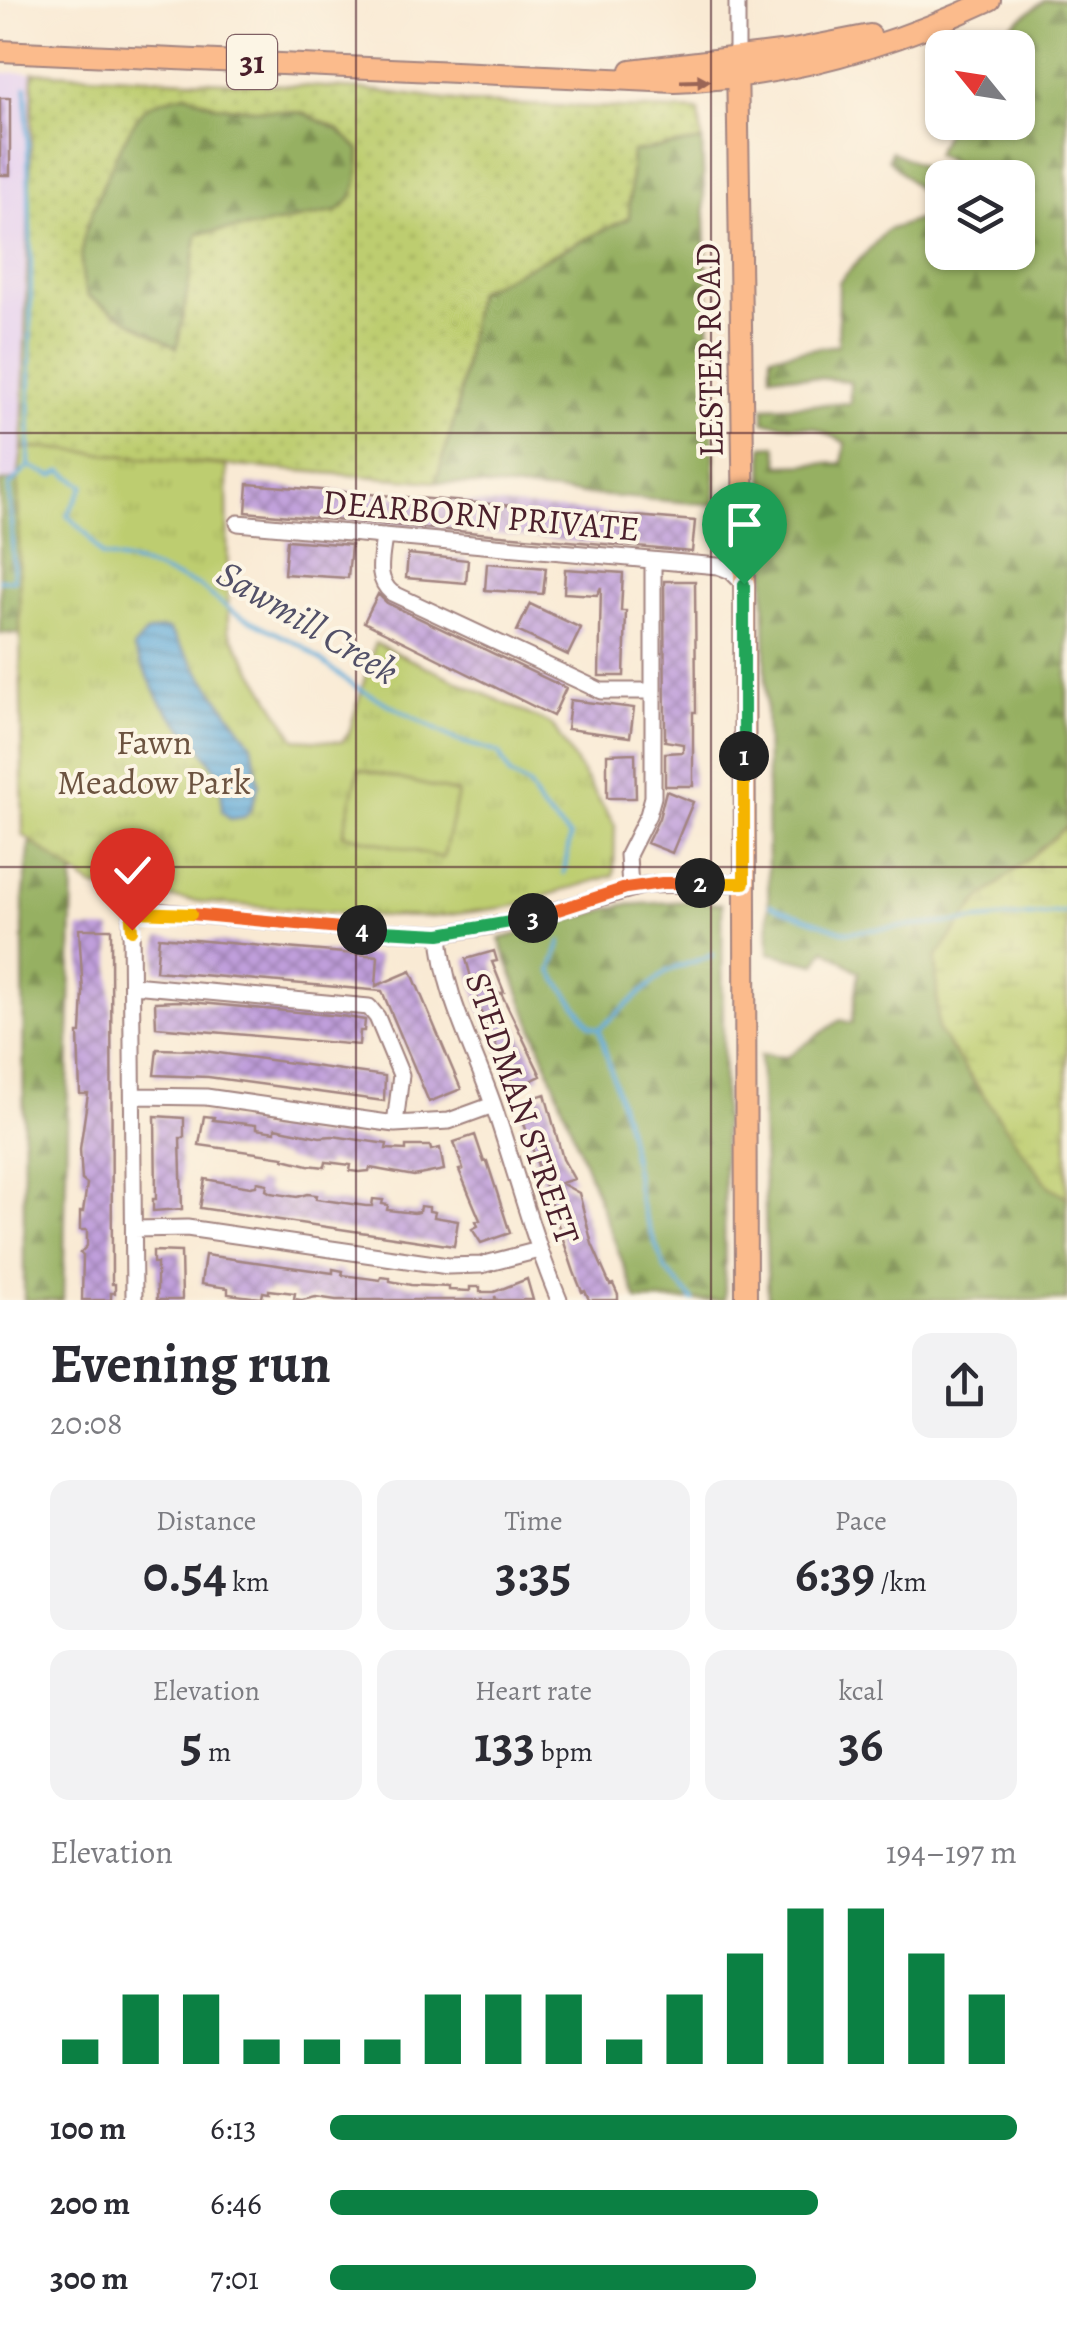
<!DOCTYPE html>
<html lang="en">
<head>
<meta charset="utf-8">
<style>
  body { margin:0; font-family:Alegreya,serif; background:#f2f2f3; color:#2b2b33; height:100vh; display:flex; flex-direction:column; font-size:38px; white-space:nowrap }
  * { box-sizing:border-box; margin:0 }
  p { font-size:32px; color:#7c7c81 }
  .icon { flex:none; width:55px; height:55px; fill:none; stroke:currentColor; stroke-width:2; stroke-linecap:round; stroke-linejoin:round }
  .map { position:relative; height:1300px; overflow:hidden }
  .sheet { display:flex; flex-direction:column; background:#fff; flex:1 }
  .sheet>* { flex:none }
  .needle { width:65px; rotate:300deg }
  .buttons { position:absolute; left:925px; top:30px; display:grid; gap:20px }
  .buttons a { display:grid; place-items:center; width:110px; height:110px; border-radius:20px; background:#fff; box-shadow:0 2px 8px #0004; font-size:50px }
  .pin { position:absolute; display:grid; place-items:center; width:85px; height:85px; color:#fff; margin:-102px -42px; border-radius:50% 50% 50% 0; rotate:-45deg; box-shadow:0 0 10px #0007 }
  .pin .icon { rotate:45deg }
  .km { position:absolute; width:50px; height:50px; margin:-25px; border-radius:50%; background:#222; color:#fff; font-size:28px; line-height:50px; text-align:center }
  .round { display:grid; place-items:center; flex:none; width:105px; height:105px; border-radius:20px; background:#f2f2f3 }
  .headline { display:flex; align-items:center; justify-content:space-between; height:170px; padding:0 50px }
  h1 { font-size:55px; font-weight:700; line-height:75px }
  .stats { display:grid; grid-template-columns:repeat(3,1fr); gap:15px; height:170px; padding:10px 50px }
  .stats div { display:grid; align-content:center; border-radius:20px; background:#f2f2f3; text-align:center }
  .stats b { font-size:50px; font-weight:700 }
  .stats small { font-size:28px; font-weight:400 }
  .stats p { font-size:28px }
  .chart { height:280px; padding:20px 50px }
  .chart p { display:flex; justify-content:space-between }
  .chart svg { width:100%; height:180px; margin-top:10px; stroke:#0b8043; stroke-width:6 }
  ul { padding:0 50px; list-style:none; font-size:32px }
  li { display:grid; grid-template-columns:160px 120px 1fr; align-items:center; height:75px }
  li i { height:25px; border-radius:12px; background:#0b8043 }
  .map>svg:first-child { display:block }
  .built { fill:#e6d2f0 }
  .grass { fill:url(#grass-dots); stroke:#84764e; stroke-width:2.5; fill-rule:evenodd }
  .forest { fill:url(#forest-firs); stroke:#706846; stroke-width:2.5 }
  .wetland { fill:url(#wetland-marsh); stroke:#84764e; stroke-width:2.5 }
  .park { fill:url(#park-tufts); stroke:#84764e; stroke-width:2.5 }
  .pitch { fill:#bdcd70; stroke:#84764e; stroke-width:2.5 }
  .water { fill:url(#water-rules); stroke:#566682; stroke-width:2.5 }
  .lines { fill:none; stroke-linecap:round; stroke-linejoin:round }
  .stream { stroke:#62acda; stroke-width:4 }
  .building { fill:url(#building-cross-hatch) }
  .minor-casing { stroke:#a28480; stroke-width:19 }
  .major-casing { stroke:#a28480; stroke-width:24 }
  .minor { stroke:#fff; stroke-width:15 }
  .major { stroke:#fbbb8c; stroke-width:20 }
  .oneway { fill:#9a6557 }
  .split-1-casing { stroke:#fff; stroke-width:20 }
  .split-2-casing { stroke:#fff; stroke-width:20 }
  .split-3-casing { stroke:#fff; stroke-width:20 }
  .split-4-casing { stroke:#fff; stroke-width:20 }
  .split-5-casing { stroke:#fff; stroke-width:20 }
  .split-6-casing { stroke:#fff; stroke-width:20 }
  .split-1 { stroke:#22a559; stroke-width:12 }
  .split-2 { stroke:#f5b400; stroke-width:12 }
  .split-3 { stroke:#f0652b; stroke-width:12 }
  .split-4 { stroke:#22a559; stroke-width:12 }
  .split-5 { stroke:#f0652b; stroke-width:12 }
  .split-6 { stroke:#f5b400; stroke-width:12 }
  .grid { fill:none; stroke:#4a1f2b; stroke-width:2.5; stroke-opacity:0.55 }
  .labels { text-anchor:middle; stroke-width:8; stroke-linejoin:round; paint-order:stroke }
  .shield { fill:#fcf5e5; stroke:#7f5f63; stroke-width:2.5 }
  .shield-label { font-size:32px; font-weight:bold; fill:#4a1f2b }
  .street-label { font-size:35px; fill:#4a1f2b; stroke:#fcf5e5 }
  .park-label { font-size:35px; fill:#6c5340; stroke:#fcf5e5 }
  .water-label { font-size:38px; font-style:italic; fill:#525068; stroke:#fcf5e5 }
</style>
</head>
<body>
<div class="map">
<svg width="1067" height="1300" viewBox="0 0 1067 1300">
  <defs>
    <pattern id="grass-dots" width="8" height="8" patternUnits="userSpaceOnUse" patternTransform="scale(2.5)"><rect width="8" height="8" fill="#bdcd70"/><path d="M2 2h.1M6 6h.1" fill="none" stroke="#a4b061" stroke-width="1.8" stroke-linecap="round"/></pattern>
    <pattern id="forest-firs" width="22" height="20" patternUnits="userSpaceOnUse" patternTransform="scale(2.5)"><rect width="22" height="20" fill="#96b062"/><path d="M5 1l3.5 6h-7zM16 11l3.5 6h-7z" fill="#7c8f51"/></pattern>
    <pattern id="wetland-marsh" width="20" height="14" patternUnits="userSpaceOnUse" patternTransform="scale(2.5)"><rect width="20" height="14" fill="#bdcd70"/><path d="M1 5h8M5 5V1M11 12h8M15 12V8" fill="none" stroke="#a4b061"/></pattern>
    <pattern id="park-tufts" width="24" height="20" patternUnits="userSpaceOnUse" patternTransform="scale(2.5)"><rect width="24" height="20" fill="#bdcd70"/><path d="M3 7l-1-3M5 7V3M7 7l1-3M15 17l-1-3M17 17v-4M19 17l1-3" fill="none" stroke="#a4b061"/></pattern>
    <pattern id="water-rules" width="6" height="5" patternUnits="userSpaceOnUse" patternTransform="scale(2.5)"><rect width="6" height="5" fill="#62acda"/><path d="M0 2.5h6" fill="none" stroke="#538bb1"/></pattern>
    <pattern id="building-cross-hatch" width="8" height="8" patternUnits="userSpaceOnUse" patternTransform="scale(2.5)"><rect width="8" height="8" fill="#c09fdb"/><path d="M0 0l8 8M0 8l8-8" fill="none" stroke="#9e81b2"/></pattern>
  </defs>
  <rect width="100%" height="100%" fill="#fcf5e5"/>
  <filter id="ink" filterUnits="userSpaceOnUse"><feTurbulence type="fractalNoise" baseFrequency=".01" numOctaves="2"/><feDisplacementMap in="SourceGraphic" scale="20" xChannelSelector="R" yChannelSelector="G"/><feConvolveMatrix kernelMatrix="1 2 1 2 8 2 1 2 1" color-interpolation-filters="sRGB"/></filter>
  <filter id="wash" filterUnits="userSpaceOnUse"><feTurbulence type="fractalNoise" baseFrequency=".0048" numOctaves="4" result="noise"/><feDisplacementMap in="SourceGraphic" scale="40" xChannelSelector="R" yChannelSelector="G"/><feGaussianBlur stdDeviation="2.25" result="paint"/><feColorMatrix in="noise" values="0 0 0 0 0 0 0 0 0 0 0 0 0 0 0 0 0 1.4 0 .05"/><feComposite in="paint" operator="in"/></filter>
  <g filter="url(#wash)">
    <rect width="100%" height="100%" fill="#f9ead4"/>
    <!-- built -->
    <path class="built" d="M33,72L22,449L18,479L0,482V73Z"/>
    <!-- grass -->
    <path class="grass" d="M33,72L363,89L470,103L699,111L702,141L632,153L629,218L476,292L457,410L436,482L22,449ZM186,94L216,106L303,113L339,130L338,211L256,227L198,232Z"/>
    <!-- forest -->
    <path class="forest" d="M1045,0H1067V1300H768L760,1055L787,1057L840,1020L852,1023L859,972L825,949L816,964L769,953L763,446L776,445L780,465L842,463L846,443L815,428L764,422V407L850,403V381L771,374V355L838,345L839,282L887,230L924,218L930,202L888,159L891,151L943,177L942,252H1018V178L963,177L968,168L935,154L949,126L947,123L1018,122V48L983,47Z
      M186,94L216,106L303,113L339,130L360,150C359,173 359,197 338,211L256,227L198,233L177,348L87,296C82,280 80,259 83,241C88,216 128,119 149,106C158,100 175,97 186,94Z
      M702,141L716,505L436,482L457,410L476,292L629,218L632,152Z
      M62,462L119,878L73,875L63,1300H24L23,902L31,834L23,634L0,633V482L18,479Z
      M692,901L722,904L725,1300H637L499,939L623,905Z"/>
    <!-- wetland -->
    <path class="wetland" d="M1067,826V1197L1049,1186L1019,1146L938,1030L936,958L977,902Z"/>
    <!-- park -->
    <path class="park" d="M46,448L227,466L228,630L295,739L342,742L349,733L375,643L552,725L615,825L614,875L509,907L433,917L374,916L203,902L93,887L23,835L18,479L22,449Z"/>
    <!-- pitch -->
    <path class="pitch" d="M359,769L458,793L443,858L343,834Z"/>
    <!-- water -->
    <path class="water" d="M159,629H168L252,744L259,785L251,809L244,817L230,819L222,811L221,778L204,752L162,704L133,648L146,633Z"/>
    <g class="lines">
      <!-- stream -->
      <path class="stream" d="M26,87L31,264L29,466
        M0,580H14L9,486L29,466L53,476L62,471L84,486L67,515L87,534L102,556L145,565L199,586L233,612L302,646L354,686L456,740L499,753L510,775L528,785L541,808L570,837L564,873
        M770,905L846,932L1067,912
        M561,942L551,971L590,1025L599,1029L628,1131L640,1203L665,1269L693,1300
        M599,1029L667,971L713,955"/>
    </g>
    <g id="blocks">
      <!-- building -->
      <path class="building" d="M0,98H10V175H0Z
        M248,484L695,521L692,552L246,512Z
        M287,540L351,545L348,578L284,574Z
        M408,554L468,560L466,583L406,578Z
        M487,563L546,568L543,594L485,590Z
        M565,569L623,573L621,611H626L624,676H599L601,587L597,595L564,593Z
        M664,581H695L696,712H693V786H665V753L683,752V744L665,741Z
        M378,594L387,603L566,688L553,716L364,622Z
        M530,604L581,628L568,655L517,631Z
        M570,700L634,708L630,737L567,729Z
        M635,753L636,798H607V754Z
        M666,791L693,802L672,853L647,843L659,818Z
        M79,929H111L112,1284H115V1293H111V1300H82L83,1255L80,1253L87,1246V1230H80V1212H83L87,1184L82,1180L80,1149L88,1094H80L78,1033H81L83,992Z
        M159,937L378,956L376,986L411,971L461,1089L429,1102L382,991L156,971Z
        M494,951L497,961L492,962L504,992L501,993L541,1076L515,1088L480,1010L466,959Z
        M179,1001L341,1016L365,1020L364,1031H360L359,1045L156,1027L155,1002Z
        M157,1049L197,1050L385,1076L384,1101L208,1077L154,1075Z
        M545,1094L563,1159L574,1179L561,1183L579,1193L592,1244L610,1285L613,1284L618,1295V1300H589L585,1291L582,1292L574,1272L517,1103Z
        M155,1116L184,1118V1138H180L182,1209L153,1211V1199H156Z
        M204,1116L214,1117L213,1120L256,1125V1129L275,1132V1128L320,1137L333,1136L387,1144L386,1149L406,1150V1146H430L431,1150L440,1148L444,1170L414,1176L370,1168L369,1171L359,1172L350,1171L351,1165L326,1162L325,1167L308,1165L284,1159V1157L199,1145Z
        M475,1135L484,1162L487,1161L510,1233L481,1243L472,1229L478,1226L476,1221L480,1220L459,1170L463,1169L454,1142Z
        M205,1179L250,1187L256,1186L257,1182L267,1184L266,1190L271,1193L297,1197L307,1194L317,1195L316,1199L366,1206H372L373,1199L383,1200L382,1204L388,1205L387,1210L414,1213L419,1212L420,1206L429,1207V1211L435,1212L434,1217L458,1221L454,1246L200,1208Z
        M153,1251L181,1252L182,1300H157V1263H153Z
        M205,1255L333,1273V1269L343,1271L342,1275L380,1280L381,1277L390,1278V1281L411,1285L449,1287V1290L470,1291V1287H480V1292H494L527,1279L533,1300H497L495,1296V1300H336L316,1297L302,1300L294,1299L295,1293L269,1290V1293L263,1292L262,1298L252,1297L228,1294V1288L201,1284Z"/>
    </g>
  </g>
  <g filter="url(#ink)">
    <use href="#blocks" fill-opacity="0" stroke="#a28480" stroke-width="2.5"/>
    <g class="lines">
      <defs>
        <path id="minor" d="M737,0V58
          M238,523L718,566L731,571L744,584
          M384,536C382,557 374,578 392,593L601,691H651
          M630,888L628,855L648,815L653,797V561
          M440,934C444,998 475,1050 495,1110C516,1173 533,1238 559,1300
          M133,985L369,1007L377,1017L401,1075L395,1124
          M134,1096L206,1097L395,1124L449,1121L493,1105
          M134,1229L187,1228L448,1266L481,1265L539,1250
          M134,1300L131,920L135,912L144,910L375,931L440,934L514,922L645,885L744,883"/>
        <path id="major" d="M0,51L675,82C784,78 892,46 990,0
          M737,58L744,526L746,1300
          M631,70L788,51L870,35"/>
      </defs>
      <!-- minor casing -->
      <use href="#minor" class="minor-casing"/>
      <!-- major casing -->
      <use href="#major" class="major-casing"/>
      <!-- minor -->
      <use href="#minor" class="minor"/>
      <!-- major -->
      <use href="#major" class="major"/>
    </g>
    <!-- one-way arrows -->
    <defs><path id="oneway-solid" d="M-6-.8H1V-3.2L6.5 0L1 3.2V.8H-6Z" transform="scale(2.5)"/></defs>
    <use class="oneway" href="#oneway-solid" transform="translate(695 81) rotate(-2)"/>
  </g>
  <g class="lines" filter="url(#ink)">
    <defs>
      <path id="split-1" d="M744,756V584"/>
      <path id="split-2" d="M700,883H744V756"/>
      <path id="split-3" d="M533,918L626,888L662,883H700"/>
      <path id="split-4" d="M362,930L440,934L533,918"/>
      <path id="split-5" d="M191,914L362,930"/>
      <path id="split-6" d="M132,930L131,920L136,912L191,914"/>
    </defs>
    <!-- split-1 casing -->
    <use href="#split-1" class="split-1-casing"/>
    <!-- split-2 casing -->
    <use href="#split-2" class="split-2-casing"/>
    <!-- split-3 casing -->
    <use href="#split-3" class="split-3-casing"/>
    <!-- split-4 casing -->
    <use href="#split-4" class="split-4-casing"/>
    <!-- split-5 casing -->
    <use href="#split-5" class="split-5-casing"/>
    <!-- split-6 casing -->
    <use href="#split-6" class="split-6-casing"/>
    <!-- split-1 -->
    <use href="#split-1" class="split-1"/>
    <!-- split-2 -->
    <use href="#split-2" class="split-2"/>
    <!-- split-3 -->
    <use href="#split-3" class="split-3"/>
    <!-- split-4 -->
    <use href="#split-4" class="split-4"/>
    <!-- split-5 -->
    <use href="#split-5" class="split-5"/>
    <!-- split-6 -->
    <use href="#split-6" class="split-6"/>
  </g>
  <!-- grid -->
  <path class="grid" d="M356,0V1300M711,0V1300M0,433H1067M0,867H1067"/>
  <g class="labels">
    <!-- shield labels -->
    <rect class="shield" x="227" y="35" width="50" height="54" rx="8"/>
    <g class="shield-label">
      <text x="252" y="73">31</text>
    </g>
    <!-- street labels -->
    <g class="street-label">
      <text transform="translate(709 350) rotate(-91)" y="12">LESTER ROAD</text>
      <text transform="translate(481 515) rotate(5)" y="12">DEARBORN PRIVATE</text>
      <text transform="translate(523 1108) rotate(71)" y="12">STEDMAN STREET</text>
    </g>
    <!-- park labels -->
    <g class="park-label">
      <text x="154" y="754">Fawn<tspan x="154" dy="40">Meadow Park</tspan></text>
    </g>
    <!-- water labels -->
    <g class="water-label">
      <text transform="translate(308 622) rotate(31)" y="13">Sawmill Creek</text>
    </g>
  </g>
</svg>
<div class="buttons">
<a><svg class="needle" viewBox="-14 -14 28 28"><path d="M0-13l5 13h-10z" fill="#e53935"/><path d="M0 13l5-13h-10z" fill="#7c7c81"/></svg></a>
<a><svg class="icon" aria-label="layers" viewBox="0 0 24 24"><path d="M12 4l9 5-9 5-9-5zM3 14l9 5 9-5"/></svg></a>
</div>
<div class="pin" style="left:744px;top:584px;background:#1e9e55"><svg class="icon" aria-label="arrive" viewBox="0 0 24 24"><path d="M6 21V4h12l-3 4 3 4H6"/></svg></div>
<div class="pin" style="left:132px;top:930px;background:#d93025"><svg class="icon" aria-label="check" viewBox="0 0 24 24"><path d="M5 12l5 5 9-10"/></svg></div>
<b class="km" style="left:744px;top:756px">1</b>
<b class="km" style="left:700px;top:883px">2</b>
<b class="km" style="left:533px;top:918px">3</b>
<b class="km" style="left:362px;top:930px">4</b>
</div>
<section class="sheet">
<div class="headline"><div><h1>Evening run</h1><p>20:08</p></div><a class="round"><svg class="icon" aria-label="share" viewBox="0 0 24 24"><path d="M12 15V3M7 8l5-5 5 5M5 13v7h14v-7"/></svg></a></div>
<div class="stats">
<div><p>Distance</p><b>0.54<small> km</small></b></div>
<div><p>Time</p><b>3:35</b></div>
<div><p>Pace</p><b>6:39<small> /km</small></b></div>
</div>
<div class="stats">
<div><p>Elevation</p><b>5<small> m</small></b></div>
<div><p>Heart rate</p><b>133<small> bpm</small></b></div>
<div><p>kcal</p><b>36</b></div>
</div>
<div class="chart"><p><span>Elevation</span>194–197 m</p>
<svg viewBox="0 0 160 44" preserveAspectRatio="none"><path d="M5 44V38M15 44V27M25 44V27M35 44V38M45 44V38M55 44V38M65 44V27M75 44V27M85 44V27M95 44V38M105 44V27M115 44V17M125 44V6M135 44V6M145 44V17M155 44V27"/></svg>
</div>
<ul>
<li><b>100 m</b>6:13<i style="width:100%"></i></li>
<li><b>200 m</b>6:46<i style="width:71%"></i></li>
<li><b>300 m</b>7:01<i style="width:62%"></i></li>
</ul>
</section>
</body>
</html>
